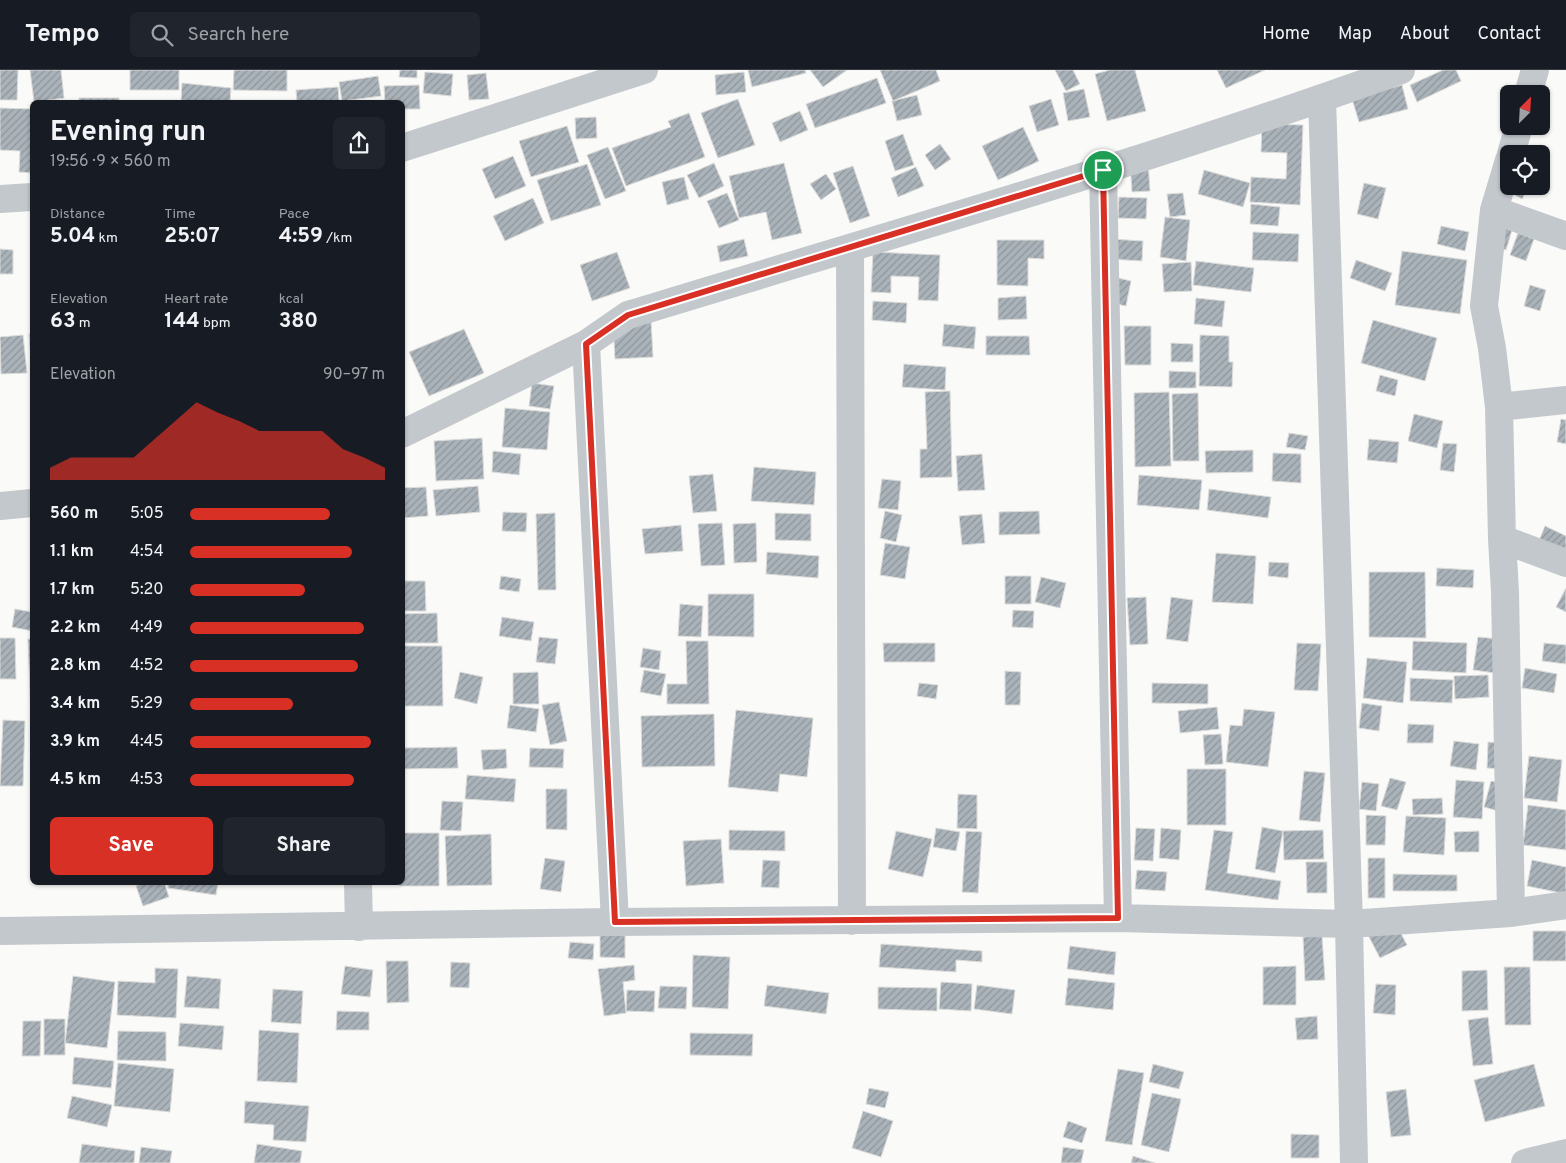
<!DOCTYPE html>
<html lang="en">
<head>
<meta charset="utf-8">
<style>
  body { margin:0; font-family:Overpass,sans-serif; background:#20242c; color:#f1f3f6; height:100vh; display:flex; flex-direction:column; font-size:19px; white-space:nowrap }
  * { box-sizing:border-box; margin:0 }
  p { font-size:16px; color:#9ea1a6 }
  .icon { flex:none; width:28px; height:28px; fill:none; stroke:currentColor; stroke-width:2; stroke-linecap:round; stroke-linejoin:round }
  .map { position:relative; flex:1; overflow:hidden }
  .panel { position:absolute; left:30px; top:30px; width:375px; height:785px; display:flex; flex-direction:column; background:#171b24; border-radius:8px; box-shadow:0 1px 4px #0004 }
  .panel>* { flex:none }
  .needle { width:32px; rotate:24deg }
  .buttons { position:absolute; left:1500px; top:15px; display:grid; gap:10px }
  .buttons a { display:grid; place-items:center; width:50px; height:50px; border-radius:8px; background:#171b24; box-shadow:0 1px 4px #0004; font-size:25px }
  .pin { position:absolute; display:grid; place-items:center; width:42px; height:42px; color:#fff; margin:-21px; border:2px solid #fff; border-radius:50%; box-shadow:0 1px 5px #0007 }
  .round { display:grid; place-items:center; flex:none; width:52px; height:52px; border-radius:8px; background:#20242c }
  .summary { display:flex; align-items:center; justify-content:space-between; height:85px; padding:0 20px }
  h1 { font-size:28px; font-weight:700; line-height:38px }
  .figures { display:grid; grid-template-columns:repeat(3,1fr); gap:8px; height:85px; padding:5px 20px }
  .figures div { display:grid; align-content:center }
  .figures b { font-size:21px; font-weight:700 }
  .figures small { font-size:14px; font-weight:400 }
  .figures p { font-size:14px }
  .chart { height:140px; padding:10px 20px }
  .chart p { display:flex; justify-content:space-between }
  .chart svg { width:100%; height:90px; margin-top:5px; fill:#d93025; opacity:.7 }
  .cta { display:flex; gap:10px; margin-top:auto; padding:10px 20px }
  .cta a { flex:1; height:58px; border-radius:8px; background:#d93025; color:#fff; font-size:20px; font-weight:700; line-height:58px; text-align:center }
  .cta a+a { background:#20242c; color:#f1f3f6 }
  ul { padding:0 20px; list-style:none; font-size:16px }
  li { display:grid; grid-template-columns:80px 60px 1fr; align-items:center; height:38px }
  li i { height:12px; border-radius:6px; background:#d93025 }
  header { display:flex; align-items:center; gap:30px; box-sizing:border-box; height:70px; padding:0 25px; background:#171b24; border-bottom:1px solid #363941 }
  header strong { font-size:24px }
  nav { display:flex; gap:28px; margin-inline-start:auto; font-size:18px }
  .search { width:350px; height:45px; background:#20242c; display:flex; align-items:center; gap:12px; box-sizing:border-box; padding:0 18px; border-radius:8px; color:#9ea1a6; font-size:19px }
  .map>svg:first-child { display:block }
  .building { fill:url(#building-hatch); stroke:#dcdcda }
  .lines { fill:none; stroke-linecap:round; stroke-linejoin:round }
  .minor { stroke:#c3c8cc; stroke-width:28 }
  .route-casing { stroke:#fff; stroke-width:10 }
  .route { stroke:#d93025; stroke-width:6 }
</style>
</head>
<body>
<header>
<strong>Tempo</strong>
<div class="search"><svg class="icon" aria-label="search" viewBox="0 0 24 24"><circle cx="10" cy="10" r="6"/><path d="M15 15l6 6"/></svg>Search here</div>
<nav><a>Home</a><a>Map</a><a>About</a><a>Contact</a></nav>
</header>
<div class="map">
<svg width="1566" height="1093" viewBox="0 0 1566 1093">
  <defs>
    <pattern id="building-hatch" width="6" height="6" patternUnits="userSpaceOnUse" patternTransform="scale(1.25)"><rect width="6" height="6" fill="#aab3b9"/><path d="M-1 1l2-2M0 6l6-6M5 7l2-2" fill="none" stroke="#8e969c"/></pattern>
  </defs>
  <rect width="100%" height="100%" fill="#fafaf8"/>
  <!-- building -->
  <path class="building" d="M0,0H18L17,30H0Z
    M30,0H61L64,28L34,32Z
    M130,0H179V20H130Z
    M234,0H287V21L233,20Z
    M400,0H417V8L399,7Z
    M748,0H805L806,3L752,17Z
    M810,0H847L823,17Z
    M880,0H936L940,11L893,31Z
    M1055,0H1073L1080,14L1066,21Z
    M1110,0H1135L1146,41L1107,51L1095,4Z
    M1217,0H1265L1226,18Z
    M1443,0H1456L1461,11L1417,32L1410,15Z
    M425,2L453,4L451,26L423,23Z
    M744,2L746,22L716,25L715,5Z
    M486,3L489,29L469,30L467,5Z
    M378,6L381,26L342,31L339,12Z
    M877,8L886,33L815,58L806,34Z
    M182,13L231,18L230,32H181Z
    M419,15L420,39H402V32H385L384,16Z
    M1402,15L1408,39L1359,52L1352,29Z
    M338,17L339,32H297L296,20Z
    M1084,19L1090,47L1068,51L1063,23Z
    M917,25L922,45L897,51L892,31Z
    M79,28H119V32H79Z
    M738,29L755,75L718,88L701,43Z
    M1051,29L1059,55L1037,62L1029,36Z
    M0,38L32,39V103L19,102L20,81L0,80Z
    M800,41L808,60L780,72L772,53Z
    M689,43L705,87L626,116L612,78L671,57L668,51Z
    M596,47L597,68L576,69L575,48Z
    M1262,54L1303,55L1300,135L1250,132L1251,107L1286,109L1287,83L1261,82Z
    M567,56L579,92L531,107L519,71Z
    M1023,57L1039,91L998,110L982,76Z
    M903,64L914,95L895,101L885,71Z
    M940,74L951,89L935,100L925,85Z
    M608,77L626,121L605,129L587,85Z
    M513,86L526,116L495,129L482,99Z
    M1148,91L1150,121L1132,122L1130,92Z
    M714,93L724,116L699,128L687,105Z
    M784,93L802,163L772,170L766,142L739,148L729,106Z
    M587,94L601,135L551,151L537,110Z
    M853,96L870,146L850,153L833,103Z
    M916,97L924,116L898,127L891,108Z
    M1204,100L1250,113L1243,137L1198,124Z
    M826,104L836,119L821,130L810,114Z
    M684,107L689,129L667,135L662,112Z
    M1364,113L1386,118L1378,149L1357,144Z
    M1516,116H1529L1522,129L1512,123Z
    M727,123L739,150L719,158L707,131Z
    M1183,123L1186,145L1170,147L1167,124Z
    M1119,127L1147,128L1146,149L1118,148Z
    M533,128L544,153L505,171L493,146Z
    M1251,134L1280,137L1278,156L1250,154Z
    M1165,147L1190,150L1186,191L1160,187Z
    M1441,156L1469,162L1465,181L1437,174Z
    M1498,156L1512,160L1506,180L1492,176Z
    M1253,162L1299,164L1298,192L1252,190Z
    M1518,163L1534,169L1526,191L1510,185Z
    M744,169L748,186L720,192L717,176Z
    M1111,169L1143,171L1142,191L1110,189Z
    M997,170H1044V189L1028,188V216L997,215Z
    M0,179L13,180V204H0Z
    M1402,181L1467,190L1460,244L1395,235Z
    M617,182L630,218L592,231L580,195Z
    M873,182L940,185L938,231L918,230L919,207L891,206V223L871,222Z
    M1356,190L1392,203L1385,221L1350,208Z
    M1196,191L1254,198L1251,222L1193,215Z
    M1191,192L1192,221L1164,222L1162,194Z
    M1114,207L1131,211L1126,236L1108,232Z
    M1530,215L1546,220L1540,241L1524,236Z
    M1026,226L1027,249L998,250V228Z
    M1196,228L1225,231L1222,257L1194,254Z
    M873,231L907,233L906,253L872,250Z
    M651,250L653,287L615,289L613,252Z
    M1373,250L1437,268L1425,311L1361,293Z
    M944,254L976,257L974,279L942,276Z
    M1124,256H1151V295H1125Z
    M464,259L484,303L429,326L409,282Z
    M29,264H32V304Z
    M23,265L27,303L1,304L0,267Z
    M1200,265L1229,266V292H1233L1232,317L1199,316Z
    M986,266H1029L1030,285H986Z
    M1171,273L1193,274V292H1171Z
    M904,294L946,297L945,320L902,317Z
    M1169,301L1196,302V318H1169Z
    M1380,305L1398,310L1395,326L1376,321Z
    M532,313L554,316L550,339L529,336Z
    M950,321L952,407L920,408V379H927L925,322Z
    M1169,322L1171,396L1135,397L1134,323Z
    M1198,323L1199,391H1173L1172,324Z
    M505,338L550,342L547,380L502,377Z
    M1414,344L1443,351L1437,378L1408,371Z
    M1561,349L1566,350V374L1557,372Z
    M1289,363L1308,366L1305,380L1286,377Z
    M482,368L484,409L436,411L434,371Z
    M1369,369L1399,372L1397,393L1367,390Z
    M1443,373L1457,374L1454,402L1440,400Z
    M1253,380V402L1206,403L1205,381Z
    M493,381L521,384L519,405L492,402Z
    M1273,383L1301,384V413L1272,411Z
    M982,384L985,420L958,421L956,386Z
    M754,397L816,402L814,435L751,431Z
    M713,404L717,441L693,443L689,406Z
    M1139,405L1202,410L1199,440L1137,435Z
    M882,409L901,411L898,440L878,438Z
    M478,416L480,442L436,446L433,420Z
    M426,417L428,446L402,448V418Z
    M1209,419L1271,427L1268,448L1207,440Z
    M885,441L902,445L896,472L880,468Z
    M1039,441L1040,464L999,465V442Z
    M503,442L527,443L526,462L502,461Z
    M555,443L556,520H538L536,444Z
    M775,443L811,444V471L775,470Z
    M982,444L985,473L962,475L959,446Z
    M722,453L725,495L701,496L698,454Z
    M756,453L757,492L734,493L733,454Z
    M681,455L683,481L645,484L642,459Z
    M1545,456L1566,466V486L1538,473Z
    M885,473L910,477L905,509L880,505Z
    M767,482L819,486L818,508L766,504Z
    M1216,483L1256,486L1253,534L1212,532Z
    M1269,492L1289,493L1288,508L1268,506Z
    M1437,498L1474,500L1473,518L1436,516Z
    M1369,502H1425L1426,568L1369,567Z
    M501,506L521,509L519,522L499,519Z
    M1005,506H1031V534H1005Z
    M1041,507L1066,513L1060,538L1035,532Z
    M402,511H425L426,541H402Z
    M1566,518V542L1556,537Z
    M708,524H754V567L708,566Z
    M1146,527L1148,574L1130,575L1127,528Z
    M1171,527L1193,530L1188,572L1166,569Z
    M680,534L703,536L701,567L678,566Z
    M15,539L32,542V561L12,557Z
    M1013,540L1034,541L1033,558L1012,557Z
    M437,543L438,573H402V544Z
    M502,547L534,552L531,571L499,566Z
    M539,567L558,569L555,594L536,592Z
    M1478,567L1499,569L1495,603L1473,600Z
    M0,568H15L16,609H0Z
    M28,569H32V646H31Z
    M686,571H708L709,634H667V614H687Z
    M1413,571L1467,573L1466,603L1412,600Z
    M883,573H935V592H884Z
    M1297,573L1321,574L1318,621L1294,620Z
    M1544,573L1566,575V594L1542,591Z
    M402,576H442L443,636H402Z
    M643,578L661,581L659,600L640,597Z
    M1367,588L1407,592L1403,633L1363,628Z
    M1525,598L1557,604L1554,623L1522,618Z
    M644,600L666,604L661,626L640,622Z
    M1005,601L1021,602L1020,635H1005Z
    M460,602L483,607L477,634L454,628Z
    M538,602L539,634H513V603Z
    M1488,605L1489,627L1455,629L1454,606Z
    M1410,608L1453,610L1452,633L1410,631Z
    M919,613L938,615L936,629L917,626Z
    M1152,613L1208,614V634L1152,633Z
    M559,632L567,671L550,675L542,635Z
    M1362,633L1382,636L1379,661L1359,658Z
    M510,635L539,639L536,662L507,658Z
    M1217,637L1219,659L1180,663L1178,641Z
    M1244,639L1275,642L1268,697L1226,692L1230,655L1242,656Z
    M736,640L813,648L807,707L780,704L778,722L728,717Z
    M714,644L715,696L642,697L641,646Z
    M3,650L25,651L23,716H0Z
    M1408,654L1434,655L1433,673H1407Z
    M1221,664L1223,694L1205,695L1203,665Z
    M1454,671L1479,674L1476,700L1450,696Z
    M1488,672L1503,673L1502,699L1487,698Z
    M457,677L458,698L402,699V678Z
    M530,678L564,679L563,698L529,697Z
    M506,679L507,698L483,700L481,680Z
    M1529,686L1562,690L1557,732L1524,728Z
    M1187,699H1226V755H1187Z
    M1304,701L1325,703L1320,752L1299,750Z
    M467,705L516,709L514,732L465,729Z
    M1390,708L1406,712L1397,740L1381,736Z
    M1456,710L1484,712L1482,749L1453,747Z
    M1491,711L1504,714L1498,741L1484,737Z
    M1362,712L1379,714L1376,741L1359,739Z
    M546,719H567V760L546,759Z
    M958,724L977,725V759L957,758Z
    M1442,728L1443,744L1413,745L1412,729Z
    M442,731L463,732L461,761L440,760Z
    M1528,735L1566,740V780L1523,775Z
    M1366,745L1386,746L1385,775H1366Z
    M1406,746L1446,748L1444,785L1403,782Z
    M1262,757L1283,761L1275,803L1255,799Z
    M936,758L960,762L956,781L933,777Z
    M1136,758L1155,759L1153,791L1134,790Z
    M1161,758L1181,760L1179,790L1159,788Z
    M729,760L785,761V781L729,780Z
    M1214,760L1233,762L1227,803L1281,811L1278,830L1205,820Z
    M1323,760L1324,789L1284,790L1283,761Z
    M896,761L932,769L923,807L888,799Z
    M966,761L982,762L978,823L962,822Z
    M1479,761V782H1455L1454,762Z
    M402,763H439V816H399V812H402Z
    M491,764L492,815L447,816L445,766Z
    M721,769L724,813L686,816L683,771Z
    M545,788L565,791L561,822L540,819Z
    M1368,788H1385V828H1368Z
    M763,790L780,791L779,818L761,817Z
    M1532,790L1566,797V824L1527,816Z
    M1306,792H1327V823H1307Z
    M1137,800L1167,802L1165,821L1135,819Z
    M1393,804L1457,805V821H1393Z
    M146,812H164L169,827L143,836L136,816Z
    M169,812H218L216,825L168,818Z
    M1395,852L1407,875L1380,888L1368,865Z
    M1533,861H1566V891H1533Z
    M600,865H625V888L600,887Z
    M1322,866L1325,910L1305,911L1303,867Z
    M570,872L594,874L593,890L568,888Z
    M881,874L982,881V892L956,890V902L879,897Z
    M1070,876L1116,882L1114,905L1067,899Z
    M693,885L730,887L728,939L692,937Z
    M386,891H408L409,932L387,933Z
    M451,892L470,893L469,918L450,917Z
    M634,895L635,910L623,912L626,943L604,946L598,899Z
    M345,896L373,900L370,927L341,924Z
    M1296,896V935H1263V897Z
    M1504,897H1530L1531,955H1505Z
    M155,898L178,899L176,948L117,945L118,911L155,913Z
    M1487,900L1488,940L1462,941V901Z
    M73,906L115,912L107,978L65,973Z
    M187,906L221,909L219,939L184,937Z
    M1068,908L1115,913L1113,940L1065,935Z
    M941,912L972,914L971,941L939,939Z
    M1376,914L1396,915L1395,945L1373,943Z
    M767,915L829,923L826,944L764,936Z
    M977,915L1015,920L1012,944L974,939Z
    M660,916L687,917L686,939L658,938Z
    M878,917L937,918V941L878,939Z
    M273,919L303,921L301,954L271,952Z
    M627,920L655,921L654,942L626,941Z
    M337,941L369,942V960H336Z
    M1317,946L1318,969L1297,970L1295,948Z
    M1488,947L1493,994L1473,996L1468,950Z
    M44,949H65V985H44Z
    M23,951H41L40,986H22Z
    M180,953L224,956L222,980L178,976Z
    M259,960L299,963L297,1013L257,1011Z
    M118,961L166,962V991L117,990Z
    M690,963L753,964L752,986L690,985Z
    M74,987L114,991L111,1018L72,1014Z
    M118,993L174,999L170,1042L114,1036Z
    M1153,994L1184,1002L1179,1019L1149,1012Z
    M1534,994L1545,1036L1485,1052L1474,1010Z
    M1118,999L1144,1003L1132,1075L1105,1071Z
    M869,1018L889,1022L885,1038L866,1034Z
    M1406,1019L1411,1065L1391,1067L1386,1022Z
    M1152,1023L1181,1029L1169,1082L1141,1075Z
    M72,1026L112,1035L107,1057L67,1048Z
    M245,1031L309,1036L306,1072L273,1070L274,1055L244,1053Z
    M863,1041L893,1051L881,1087L852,1078Z
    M1068,1051L1087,1058L1082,1073L1063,1067Z
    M1291,1064L1319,1065V1088H1291Z
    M82,1074L135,1081L134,1093H79Z
    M257,1074L302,1081L300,1093H254Z
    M141,1077L172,1081L170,1093H139Z
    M1063,1077L1084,1080L1081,1093H1061Z
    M1133,1086L1155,1093H1131Z"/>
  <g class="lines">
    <!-- minor -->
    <path class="minor" d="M1528,24L1535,0
      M402,78L644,0
      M1511,84L1519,56
      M1509,90L1494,140L1484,236L1492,278L1499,337L1502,469L1505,522L1511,843
      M1103,100L1118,848
      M0,129L32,127
      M1494,140L1566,166
      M850,178L852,851
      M586,274L615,852
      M1499,337L1566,330
      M402,364L586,274L628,245C886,166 1147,92 1401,0
      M0,436L32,433
      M1502,469L1566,493
      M358,812L359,857
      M0,861L615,852L1118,848L1349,854L1322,29
      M1354,1093L1349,854L1511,843L1566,835
      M1525,1093L1566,1083"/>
  </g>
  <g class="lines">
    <defs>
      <path id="route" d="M1103,100L1118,848L615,852L586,274L628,245Z"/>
    </defs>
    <!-- route casing -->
    <use href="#route" class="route-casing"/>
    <!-- route -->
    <use href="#route" class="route"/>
  </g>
</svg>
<div class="buttons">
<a><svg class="needle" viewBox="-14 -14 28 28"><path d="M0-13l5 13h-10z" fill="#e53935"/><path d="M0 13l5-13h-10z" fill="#9ea1a6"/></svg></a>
<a><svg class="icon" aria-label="locate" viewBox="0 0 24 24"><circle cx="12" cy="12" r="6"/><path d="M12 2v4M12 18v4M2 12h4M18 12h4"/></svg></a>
</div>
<div class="pin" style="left:1103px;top:100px;background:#1e9e55"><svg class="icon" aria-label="arrive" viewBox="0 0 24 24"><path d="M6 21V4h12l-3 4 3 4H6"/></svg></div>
<section class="panel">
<div class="summary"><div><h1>Evening run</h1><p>19:56 · 9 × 560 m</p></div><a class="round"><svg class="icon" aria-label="share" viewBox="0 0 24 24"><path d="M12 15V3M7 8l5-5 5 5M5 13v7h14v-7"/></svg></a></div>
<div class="figures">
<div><p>Distance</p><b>5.04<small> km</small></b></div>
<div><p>Time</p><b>25:07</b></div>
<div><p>Pace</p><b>4:59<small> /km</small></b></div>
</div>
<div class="figures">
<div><p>Elevation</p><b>63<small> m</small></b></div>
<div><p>Heart rate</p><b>144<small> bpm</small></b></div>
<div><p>kcal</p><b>380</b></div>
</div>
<div class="chart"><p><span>Elevation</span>90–97 m</p>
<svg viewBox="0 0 160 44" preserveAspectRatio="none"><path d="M0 44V38L10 33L20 33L30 33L40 33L50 24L60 15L70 6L80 11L90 15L100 20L110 20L120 20L130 20L140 29L150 33L160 38V44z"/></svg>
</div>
<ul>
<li><b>560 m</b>5:05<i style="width:72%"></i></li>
<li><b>1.1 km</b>4:54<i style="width:83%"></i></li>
<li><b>1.7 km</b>5:20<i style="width:59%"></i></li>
<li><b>2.2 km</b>4:49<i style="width:89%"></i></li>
<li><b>2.8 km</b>4:52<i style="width:86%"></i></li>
<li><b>3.4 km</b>5:29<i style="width:53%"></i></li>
<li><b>3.9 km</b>4:45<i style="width:93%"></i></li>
<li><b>4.5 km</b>4:53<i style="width:84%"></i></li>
</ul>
<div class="cta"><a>Save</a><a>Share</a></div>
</section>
</div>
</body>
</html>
